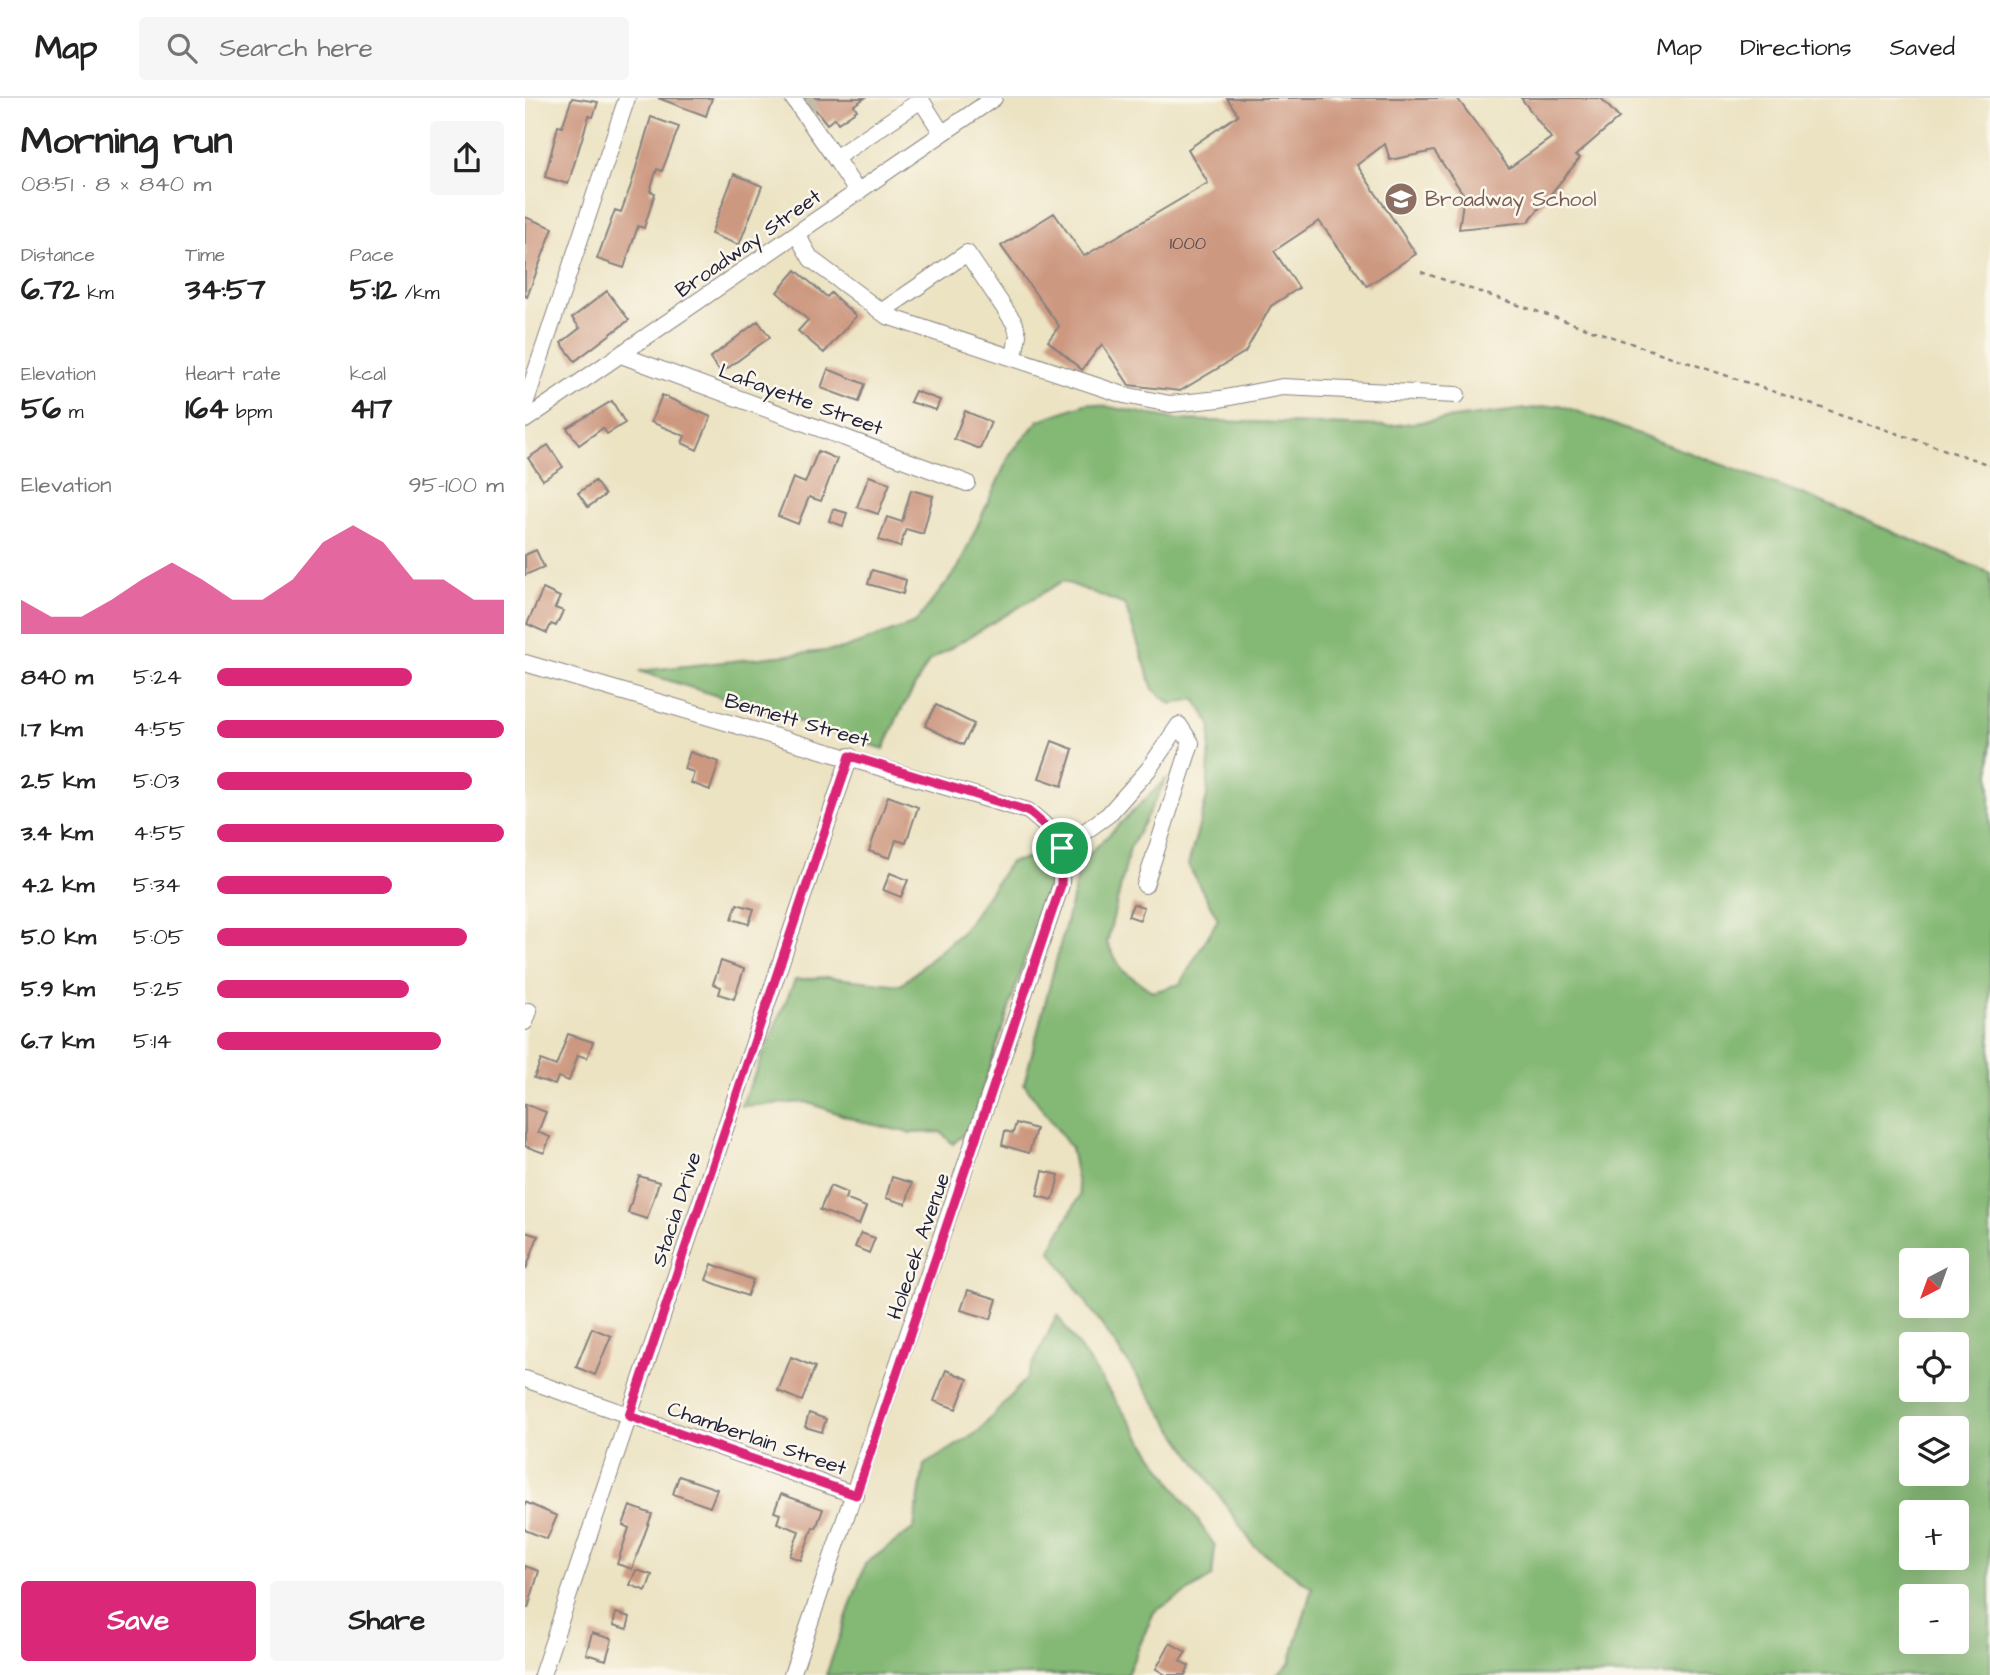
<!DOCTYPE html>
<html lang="en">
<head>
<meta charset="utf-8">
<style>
  body { margin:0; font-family:"Architects Daughter",sans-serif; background:#f6f6f6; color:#222; height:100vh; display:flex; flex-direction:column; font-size:26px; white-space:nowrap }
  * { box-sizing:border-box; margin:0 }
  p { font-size:23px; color:#767676 }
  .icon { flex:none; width:38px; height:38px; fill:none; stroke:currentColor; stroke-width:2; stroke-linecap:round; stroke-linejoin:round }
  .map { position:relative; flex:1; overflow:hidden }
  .panel { display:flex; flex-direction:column; background:#fff; width:525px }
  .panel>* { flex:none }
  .needle { width:46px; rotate:221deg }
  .controls { position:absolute; left:1374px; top:1150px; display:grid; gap:14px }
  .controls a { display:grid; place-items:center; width:70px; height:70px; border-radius:7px; background:#fff; box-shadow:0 7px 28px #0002; font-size:35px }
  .pin { position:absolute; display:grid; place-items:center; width:60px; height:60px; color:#fff; margin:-30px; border:4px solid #fff; border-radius:50%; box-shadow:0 2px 7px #0007 }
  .round { display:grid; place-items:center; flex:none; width:74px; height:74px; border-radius:7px; background:#f6f6f6 }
  .headline { display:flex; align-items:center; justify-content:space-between; height:119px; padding:0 21px }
  h1 { font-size:38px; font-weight:800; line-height:52px }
  .metrics { display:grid; grid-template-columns:repeat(3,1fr); gap:10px; height:119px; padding:7px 21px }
  .metrics div { display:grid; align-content:center }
  .metrics b { font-size:30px; font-weight:800 }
  .metrics small { font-size:19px; font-weight:400 }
  .metrics p { font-size:19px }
  .chart { height:196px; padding:14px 21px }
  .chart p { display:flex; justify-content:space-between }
  .chart svg { width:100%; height:126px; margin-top:7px; fill:#db2777; opacity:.7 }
  .primary-button { display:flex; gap:14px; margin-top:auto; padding:14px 21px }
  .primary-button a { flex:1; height:80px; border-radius:7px; background:#db2777; color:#fff; font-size:28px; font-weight:800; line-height:80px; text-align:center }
  .primary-button a+a { background:#f6f6f6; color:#222 }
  ul { padding:0 21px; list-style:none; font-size:23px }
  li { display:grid; grid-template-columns:112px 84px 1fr; align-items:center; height:52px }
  li i { height:18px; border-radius:9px; background:#db2777 }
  header { display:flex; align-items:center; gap:42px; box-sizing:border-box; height:98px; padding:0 35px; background:#fff; border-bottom:2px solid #e0e0e0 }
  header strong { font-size:33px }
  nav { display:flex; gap:38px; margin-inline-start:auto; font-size:24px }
  .search { width:490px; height:63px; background:#f6f6f6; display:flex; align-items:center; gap:18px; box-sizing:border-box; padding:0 24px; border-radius:7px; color:#767676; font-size:26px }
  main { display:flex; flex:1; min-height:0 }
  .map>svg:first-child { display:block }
  .forest { fill:#84b874; stroke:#536d58; stroke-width:2; fill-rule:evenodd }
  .building { fill:#cd9880 }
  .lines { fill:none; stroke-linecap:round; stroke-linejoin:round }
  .minor-tunnel { stroke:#c4bca8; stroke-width:16; stroke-dasharray:16 8; stroke-linecap:butt }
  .minor-casing { stroke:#87827f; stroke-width:18 }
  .path { stroke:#87827f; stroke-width:2.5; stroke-dasharray:5 5; stroke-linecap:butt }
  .minor { stroke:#fff; stroke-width:16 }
  .route-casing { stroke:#fff; stroke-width:14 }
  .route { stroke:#db2777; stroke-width:9 }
  .labels { text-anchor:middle; stroke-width:5; stroke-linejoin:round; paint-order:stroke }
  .number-label { font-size:18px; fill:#4d404c }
  .education-label { font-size:21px; fill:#785e54; stroke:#fbf7ec; text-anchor:start }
  .street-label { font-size:21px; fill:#22223b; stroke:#fbf7ec }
</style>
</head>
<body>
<header>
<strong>Map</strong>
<div class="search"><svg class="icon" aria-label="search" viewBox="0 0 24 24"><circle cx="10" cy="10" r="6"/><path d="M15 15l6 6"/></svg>Search here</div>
<nav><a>Map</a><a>Directions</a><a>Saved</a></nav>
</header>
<main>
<section class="panel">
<div class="headline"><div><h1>Morning run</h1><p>08:51 · 8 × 840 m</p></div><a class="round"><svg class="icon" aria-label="share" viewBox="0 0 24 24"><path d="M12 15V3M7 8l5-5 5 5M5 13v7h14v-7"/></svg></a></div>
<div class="metrics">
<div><p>Distance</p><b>6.72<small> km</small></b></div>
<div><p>Time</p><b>34:57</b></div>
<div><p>Pace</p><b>5:12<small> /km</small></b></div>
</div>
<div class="metrics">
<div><p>Elevation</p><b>56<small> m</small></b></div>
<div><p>Heart rate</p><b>164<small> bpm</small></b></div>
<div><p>kcal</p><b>417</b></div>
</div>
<div class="chart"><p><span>Elevation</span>95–100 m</p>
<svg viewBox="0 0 160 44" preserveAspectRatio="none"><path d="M0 44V32L10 38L20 38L30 32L40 25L50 19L60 25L70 32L80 32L90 25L100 12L110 6L120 12L130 25L140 25L150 32L160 32V44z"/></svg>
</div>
<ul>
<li><b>840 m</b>5:24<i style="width:68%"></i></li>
<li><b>1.7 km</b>4:55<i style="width:100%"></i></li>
<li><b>2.5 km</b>5:03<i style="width:89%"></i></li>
<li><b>3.4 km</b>4:55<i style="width:100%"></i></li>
<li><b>4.2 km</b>5:34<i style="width:61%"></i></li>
<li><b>5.0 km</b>5:05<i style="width:87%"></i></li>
<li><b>5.9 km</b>5:25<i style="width:67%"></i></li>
<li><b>6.7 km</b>5:14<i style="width:78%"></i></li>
</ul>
<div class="primary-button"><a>Save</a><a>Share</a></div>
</section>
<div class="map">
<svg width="1465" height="1577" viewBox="0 0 1465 1577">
  <rect width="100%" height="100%" fill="#fbf7ec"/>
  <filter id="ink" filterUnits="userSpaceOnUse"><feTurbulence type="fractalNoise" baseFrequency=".0143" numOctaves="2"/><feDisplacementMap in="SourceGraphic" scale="14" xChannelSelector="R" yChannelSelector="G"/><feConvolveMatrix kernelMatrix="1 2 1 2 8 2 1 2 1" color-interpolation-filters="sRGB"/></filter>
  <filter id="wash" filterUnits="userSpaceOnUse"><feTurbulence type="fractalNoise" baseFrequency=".00686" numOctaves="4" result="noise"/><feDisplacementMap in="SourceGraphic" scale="28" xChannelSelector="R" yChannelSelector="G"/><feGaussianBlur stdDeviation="1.57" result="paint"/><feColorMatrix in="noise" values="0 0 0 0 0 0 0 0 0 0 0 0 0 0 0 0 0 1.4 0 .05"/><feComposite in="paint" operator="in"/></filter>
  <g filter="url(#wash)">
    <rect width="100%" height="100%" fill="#ece3c3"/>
    <!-- forest -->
    <path class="forest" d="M563,305L654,322L863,328L1035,307L1285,399L1465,475V1577H752L765,1565L787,1490L729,1448L525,1152L555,1097L546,1050L499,986L557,763L642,680L605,750L582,845L597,872L628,894L655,886L693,821L663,767L682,699L686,627L670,601L646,606L628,591L600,507L538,483L404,563L373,618L359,651L114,573L318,551L390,525L433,470L485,356L514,322ZM1386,1162H1432V1208H1386ZM1386,1246H1432V1292H1386ZM1432,1330V1376H1386V1330ZM1386,1414H1432V1460H1386ZM1386,1498H1432V1544H1386Z
      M516,758L524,785L446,1029L428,1046L416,1034L385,1035L337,1024L281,1004L216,1008L270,882L301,879L376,887L437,834L485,764Z
      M532,1217L690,1448L687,1479L629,1514L602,1577H301L340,1466L389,1430L399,1367L453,1334L501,1281Z"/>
    <g id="blocks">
      <!-- building -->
      <path class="building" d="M47,0L73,4L68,19L64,18L43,86L20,79L33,28L37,29Z
        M133,0H187L181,18Z
        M281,0H340L329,7L332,12L313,25L310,20L302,26Z
        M702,0H932L984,70L1026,40L996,0H1076L1094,20L1050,58L1055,60L1003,124L934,131L939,97L909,53L865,62L860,46L832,67L891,156L842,188L794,123L749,153L774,190L746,208L720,254L655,293L604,287L577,246L557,272L523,243L534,228L476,148L529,115L559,158L683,85L663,51L713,17Z
        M126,19L154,29L137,73L132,71L125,93L130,95L119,130L113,128L99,170L72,161L90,112L96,114L106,87Z
        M209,76L237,88L214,147L186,136Z
        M0,119L28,130L2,199L0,198Z
        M271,172L302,199L306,195L331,218L299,255L273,233L283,222L252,194Z
        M82,193L104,222L50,263L36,245L55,230L47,220Z
        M233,223L245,239L196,275L185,260Z
        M303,271L340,286L334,304L296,290Z
        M390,293L415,302L411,312L385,304Z
        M137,297L186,319L172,352L157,345L160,338L126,324Z
        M87,303L100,325L82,336L78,330L54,347L42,330Z
        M440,313L466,324L455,351L429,341Z
        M23,347L38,369L18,382L3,360Z
        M293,353L312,361L296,403L284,399L273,426L253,418L268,380L280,385Z
        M344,378L365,385L353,416L332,409Z
        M70,383L80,397L63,409L53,395Z
        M386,392L408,398L398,436L381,431L375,449L354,442L362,419L377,424Z
        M308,411L322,415L318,428L304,423Z
        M11,452L19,469L0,477V457Z
        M347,472L381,482L378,496L343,486Z
        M18,491L35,499L30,510L38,513L31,528L26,526L22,535L2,526Z
        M411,607L449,626L438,647L400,628Z
        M527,643L548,651L537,688L514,680Z
        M165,654L194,664L185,692L166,685L169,674L159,671Z
        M363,698L393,709L381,745L371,742L365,760L344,753Z
        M365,775L383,782L376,799L358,792Z
        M212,806L229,811L224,826L207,821Z
        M608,806L619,809L615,822L603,818Z
        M196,863L219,871L209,901L194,896L196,889L188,886Z
        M43,936L68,944L62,960L53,957L44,983L33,979L30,987L9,980L16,962L31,968Z
        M0,1006L21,1014L13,1034L25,1039L19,1055L0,1048Z
        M491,1025L511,1031L504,1055L477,1047L480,1033L488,1035Z
        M518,1073L534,1077L528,1102L512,1098Z
        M114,1078L134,1084L122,1121L103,1115Z
        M367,1079L387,1085L381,1106L361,1100Z
        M305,1088L322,1095L320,1101L341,1109L334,1127L295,1112Z
        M0,1134L13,1138L1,1171H0Z
        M336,1135L350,1140L344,1155L330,1149Z
        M187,1166L228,1182L222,1198L181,1182Z
        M443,1192L472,1201L466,1221L436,1212Z
        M67,1230L86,1238L70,1277L51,1269Z
        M266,1259L290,1269L277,1303L253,1293Z
        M421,1272L443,1281L431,1311L409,1303Z
        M284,1315L301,1321L297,1334L280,1329Z
        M154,1378L192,1391L185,1409L148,1396Z
        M256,1396L298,1411L291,1430L288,1429L276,1462L265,1458L274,1433L252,1425L255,1416L249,1414Z
        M0,1404L32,1418L22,1441L0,1432Z
        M105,1408L127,1416L107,1471L92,1466L104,1430L98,1427Z
        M0,1468L14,1473L3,1510L0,1509Z
        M111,1472L127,1477L121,1493L105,1487Z
        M91,1515L105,1519L102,1531L88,1527Z
        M67,1535L87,1541L81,1562L61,1556Z
        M645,1545L661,1554L655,1563L664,1568L660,1577H641L631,1571Z"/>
    </g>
  </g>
  <g filter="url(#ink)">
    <use href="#blocks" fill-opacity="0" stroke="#87827f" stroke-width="2"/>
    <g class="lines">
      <!-- minor-tunnel -->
      <path class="minor-tunnel" d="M280,1L288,13"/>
      <defs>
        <path id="minor" d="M268,0L310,60
          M333,95L310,60L396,2L417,35
          M272,137L286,161L362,218L599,297L645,306L695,301L757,289L932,297
          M356,214L442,155L490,226L493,237L489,259
          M96,257L442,385
          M0,306L102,0
          M0,322L469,0
          M0,565L503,713C536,739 537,746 536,787L267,1577
          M537,750L583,717L623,672L654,627L666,645L620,787
          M0,924L4,913
          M0,1281L331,1397
          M17,1577L325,658"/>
      </defs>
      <!-- minor casing -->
      <use href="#minor" class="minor-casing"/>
      <!-- path -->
      <path class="path" d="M896,174L1465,367"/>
      <!-- minor -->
      <use href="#minor" class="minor"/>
    </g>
  </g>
  <g class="lines" filter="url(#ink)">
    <defs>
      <path id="route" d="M325,658L503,713C535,739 537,746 536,787L331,1397L104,1318Z"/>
    </defs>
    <!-- route casing -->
    <use href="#route" class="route-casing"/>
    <!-- route -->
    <use href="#route" class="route"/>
  </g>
  <!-- icons -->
  <defs>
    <symbol id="school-disc" viewBox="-11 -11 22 22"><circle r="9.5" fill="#8d6e63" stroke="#fbf7ec"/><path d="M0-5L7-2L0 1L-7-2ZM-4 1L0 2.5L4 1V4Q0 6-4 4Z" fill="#fff"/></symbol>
  </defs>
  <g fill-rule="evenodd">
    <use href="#school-disc" x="857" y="82" width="38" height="38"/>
  </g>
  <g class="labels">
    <!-- number labels -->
    <g class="number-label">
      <text x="663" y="151">1000</text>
    </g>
    <!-- education labels -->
    <g class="education-label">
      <text x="900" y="108">Broadway School</text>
    </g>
    <!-- street labels -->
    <g class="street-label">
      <text transform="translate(223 145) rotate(-35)" y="7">Broadway Street</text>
      <text transform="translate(276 301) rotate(20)" y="7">Lafayette Street</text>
      <text transform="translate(272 622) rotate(16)" y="7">Bennett Street</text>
      <text transform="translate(151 1111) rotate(-72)" y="7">Stacia Drive</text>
      <text transform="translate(393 1148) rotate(-71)" y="7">Holecek Avenue</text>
      <text transform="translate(232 1340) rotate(19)" y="7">Chamberlain Street</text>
    </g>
  </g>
</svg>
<div class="controls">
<a><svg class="needle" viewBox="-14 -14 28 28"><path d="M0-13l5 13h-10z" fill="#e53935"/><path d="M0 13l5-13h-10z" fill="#767676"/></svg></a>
<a><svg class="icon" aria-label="locate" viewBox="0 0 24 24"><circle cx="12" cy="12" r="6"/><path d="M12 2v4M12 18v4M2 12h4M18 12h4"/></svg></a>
<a><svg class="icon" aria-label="layers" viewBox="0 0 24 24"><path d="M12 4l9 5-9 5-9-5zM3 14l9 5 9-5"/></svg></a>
<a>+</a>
<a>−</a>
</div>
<div class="pin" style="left:537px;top:750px;background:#1e9e55"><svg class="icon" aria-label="arrive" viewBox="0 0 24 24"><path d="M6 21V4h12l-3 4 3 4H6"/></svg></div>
</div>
</main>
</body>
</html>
